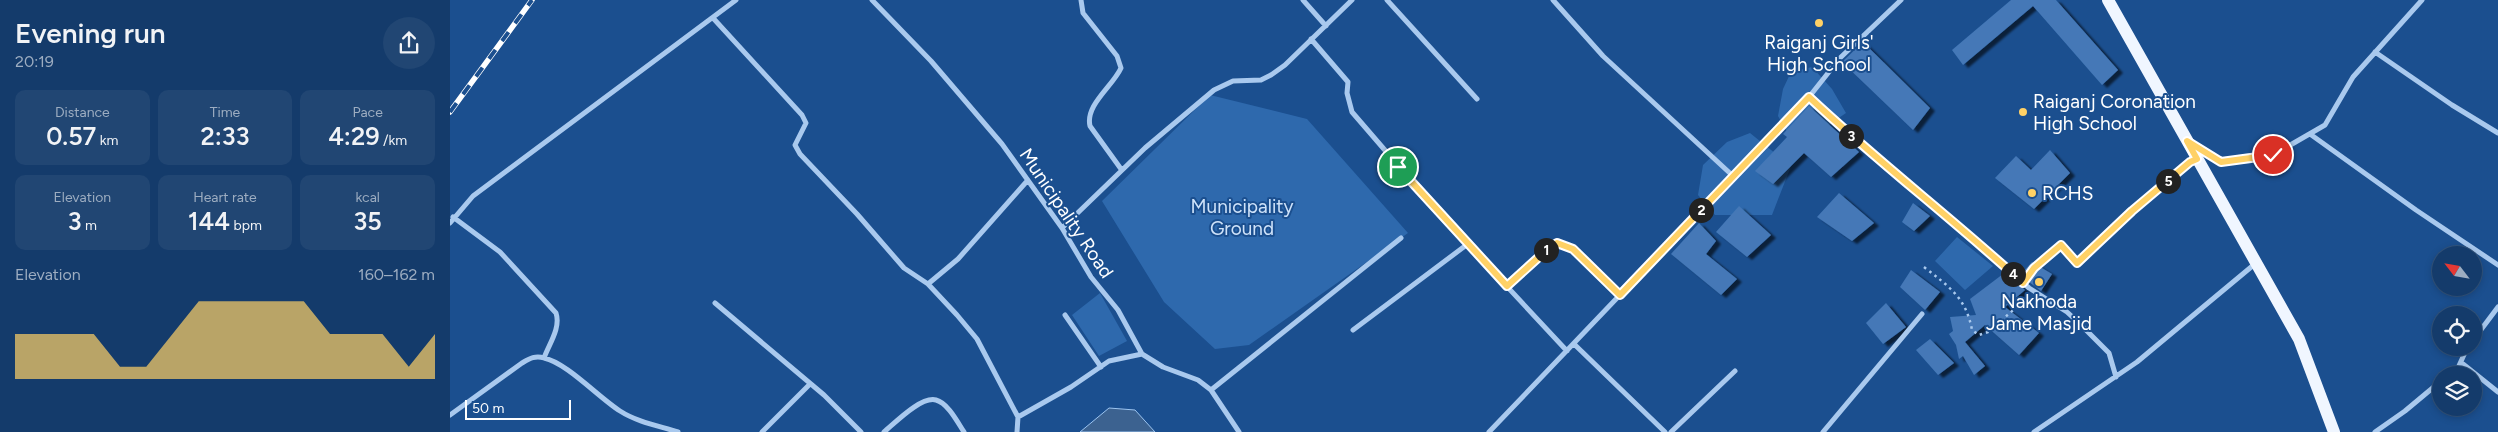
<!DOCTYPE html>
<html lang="en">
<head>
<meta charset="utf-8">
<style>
  body { margin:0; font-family:Figtree,sans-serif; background:#214673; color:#f1f3f6; height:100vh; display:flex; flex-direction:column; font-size:19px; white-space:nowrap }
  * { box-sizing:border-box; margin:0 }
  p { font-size:16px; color:#9dadc1 }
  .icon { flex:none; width:28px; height:28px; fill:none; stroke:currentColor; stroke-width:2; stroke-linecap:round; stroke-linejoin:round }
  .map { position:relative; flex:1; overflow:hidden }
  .panel { display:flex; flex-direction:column; background:#143b6b; width:450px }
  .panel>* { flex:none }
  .needle { width:32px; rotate:301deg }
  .controls { position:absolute; left:1982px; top:246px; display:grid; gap:10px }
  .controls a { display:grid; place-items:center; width:50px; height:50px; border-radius:50%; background:#143b6b; box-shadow:0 2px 8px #0003,0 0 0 1px #33557e; font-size:25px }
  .scale { position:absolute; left:15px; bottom:12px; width:106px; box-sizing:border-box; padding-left:5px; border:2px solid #fff; border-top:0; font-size:14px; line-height:18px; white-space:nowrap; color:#fff; -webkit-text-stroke:4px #1b4f8f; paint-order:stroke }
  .pin { position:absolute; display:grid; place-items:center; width:42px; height:42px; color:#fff; margin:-21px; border:2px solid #fff; border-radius:50%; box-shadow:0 1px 5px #0007 }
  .km { position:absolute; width:25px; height:25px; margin:-12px; border-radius:50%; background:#222; color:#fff; font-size:14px; line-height:25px; text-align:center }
  .round { display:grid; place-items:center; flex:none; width:52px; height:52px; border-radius:26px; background:#214673 }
  .summary { display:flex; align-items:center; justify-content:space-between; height:85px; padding:0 15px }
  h1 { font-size:28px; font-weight:600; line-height:38px }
  .metrics { display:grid; grid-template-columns:repeat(3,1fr); gap:8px; height:85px; padding:5px 15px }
  .metrics div { display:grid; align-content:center; border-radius:10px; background:#214673; text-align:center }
  .metrics b { font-size:25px; font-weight:600 }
  .metrics small { font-size:14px; font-weight:400 }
  .metrics p { font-size:14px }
  .chart { height:140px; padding:10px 15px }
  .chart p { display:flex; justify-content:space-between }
  .chart svg { width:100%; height:90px; margin-top:5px; fill:#ffd166; opacity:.7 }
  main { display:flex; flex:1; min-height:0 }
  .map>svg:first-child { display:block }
  .green { fill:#2e69ad }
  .water { fill:#3c6290; stroke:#9cc4f0 }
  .building { fill:#4478b7; filter:url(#shadow) }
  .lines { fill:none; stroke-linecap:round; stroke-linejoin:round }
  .path { stroke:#a9c9ee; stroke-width:2.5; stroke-dasharray:2.5 4; stroke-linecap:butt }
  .minor { stroke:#a9c9ee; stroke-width:5 }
  .primary { stroke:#f0f6ff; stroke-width:12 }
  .rail-casing { stroke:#fff; stroke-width:5.5 }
  .rail { stroke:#1b4f8f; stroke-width:4; stroke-dasharray:11; stroke-linecap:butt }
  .route-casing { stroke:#fff; stroke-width:10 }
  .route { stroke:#ffd166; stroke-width:6 }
  .poi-dot { fill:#ffd166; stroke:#1b4f8f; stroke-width:2 }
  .labels { text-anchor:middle; stroke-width:4; stroke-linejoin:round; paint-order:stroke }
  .poi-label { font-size:19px; fill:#fff; stroke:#1b4f8f }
  .park-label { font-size:19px; fill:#cfe3fa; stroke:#1b4f8f }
  .street-label { font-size:19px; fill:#fff; stroke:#1b4f8f }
</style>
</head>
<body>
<main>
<section class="panel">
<div class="summary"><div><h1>Evening run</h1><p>20:19</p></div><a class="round"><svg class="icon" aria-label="share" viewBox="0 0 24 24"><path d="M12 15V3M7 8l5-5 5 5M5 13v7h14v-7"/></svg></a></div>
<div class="metrics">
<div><p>Distance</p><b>0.57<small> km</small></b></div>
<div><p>Time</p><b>2:33</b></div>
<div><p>Pace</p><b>4:29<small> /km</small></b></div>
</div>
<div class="metrics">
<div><p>Elevation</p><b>3<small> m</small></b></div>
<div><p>Heart rate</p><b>144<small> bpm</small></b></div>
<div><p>kcal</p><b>35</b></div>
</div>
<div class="chart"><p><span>Elevation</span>160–162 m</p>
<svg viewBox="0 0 160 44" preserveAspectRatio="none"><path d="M0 44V22L10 22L20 22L30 22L40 38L50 38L60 22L70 6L80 6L90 6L100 6L110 6L120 22L130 22L140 22L150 38L160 22V44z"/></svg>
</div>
</section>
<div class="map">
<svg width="2048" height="432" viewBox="0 0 2048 432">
  <defs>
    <filter id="shadow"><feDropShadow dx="5" dy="3" stdDeviation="1" flood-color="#0009"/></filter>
  </defs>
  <rect width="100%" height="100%" fill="#1b4f8f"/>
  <!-- green -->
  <path class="green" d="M1362,67L1382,89L1396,113L1361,137L1343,142L1328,116L1333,89L1341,72Z
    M760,95L857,119L958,233L799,345L765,349L714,302L652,201Z
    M1300,133L1341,166L1322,215H1265L1248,195L1253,165L1277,142Z
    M1507,237L1543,266L1515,290L1485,261Z
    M650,293L677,341L649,356L622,315Z"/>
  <!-- water -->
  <path class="water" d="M659,408L685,410L705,432H630Z"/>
  <!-- building -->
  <path class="building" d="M1561,0H1606L1668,70L1652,85L1583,6L1513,65L1502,50Z
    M1413,42L1480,108L1463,130L1392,62Z
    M1359,106L1409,152L1381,177L1354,153L1323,184L1305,171L1337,137L1333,134Z
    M1600,150L1620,173L1584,209L1545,178L1566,156L1581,170Z
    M1389,193L1424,223L1402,241L1367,217Z
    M1463,203L1480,216L1464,231L1452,222Z
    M1289,206L1321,235L1297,257L1266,232Z
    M1249,223L1266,241L1256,254L1287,279L1271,295L1221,254Z
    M1582,262L1602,274L1591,291L1570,275Z
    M1461,270L1490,292L1475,310L1450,287Z
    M1553,274L1562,284L1565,281L1575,290L1555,307L1589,333L1569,355L1535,325L1515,342L1535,366L1524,375L1513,356L1509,359L1506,345L1499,334L1503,331L1500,317L1526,315L1520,299Z
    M1436,303L1456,327L1433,344L1416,323Z
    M1480,339L1504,363L1488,375L1466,350Z"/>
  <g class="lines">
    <!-- path -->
    <path class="path" d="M1474,267C1498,286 1516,297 1522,330L1529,335L1538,332L1577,298
      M1579,276L1584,268L1611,245L1627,263L1682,211L1738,165"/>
    <!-- minor -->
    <path class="minor" d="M422,0L481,61L552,144L612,228L641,277L668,310L692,354L713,367L748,380L761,390L789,432
      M631,0L633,13L667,56L671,68C663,86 635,105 640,126L671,169
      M853,0L876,26
      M937,0L1027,99
      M1103,0L1153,56L1283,176
      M263,18L352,115L356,123L345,145L350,154L407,214L454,268L478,284
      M861,39L898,82L897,93L902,112L996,221L1117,351
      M1925,52L2002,105L2048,133
      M1359,97L1388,126L1455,180L1579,288L1617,312L1629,323L1659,353L1666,377
      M1860,134L1966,210L2048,265
      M1744,145L1771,162L1823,155L1875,125L1903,77L1972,0
      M3,217L50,252L106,313C111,328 99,344 94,358
      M0,223L23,196L286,0
      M612,228L695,148L764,90L783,81L811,80L821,75L835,65L902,0
      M1057,286L1100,247L1107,243L1123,249L1170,295
      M265,303L374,395L411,432
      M615,315L651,367
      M903,330L1019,243
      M2024,339L2048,307
      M1124,344L1215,432
      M2008,368L2017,348
      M1999,375L2013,364L2048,392
      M761,390L951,238
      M0,415L72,363C79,359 85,355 94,358C117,363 148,397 170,411C187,422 209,426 228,432
      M568,417L527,339L507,315L478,284L508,259L578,180
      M312,432L360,384
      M434,432C445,423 471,396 486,400C498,403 508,423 514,432
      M567,432L568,417L621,387L659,361L692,354
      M1039,432L1359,97L1390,58L1451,0
      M1221,432L1285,371
      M1373,432L1472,314
      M1584,432L1687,362L1806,263
      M1925,432L1955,411L1991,381"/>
    <!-- primary -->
    <path class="primary" d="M1658,0L1849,339L1884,432"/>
    <defs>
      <path id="rail" d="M0,112L82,0"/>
    </defs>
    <!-- rail casing -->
    <use href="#rail" class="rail-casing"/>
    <!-- rail -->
    <use href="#rail" class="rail"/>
  </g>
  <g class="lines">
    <defs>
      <path id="route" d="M948,167L1057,286L1100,247L1107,243L1123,249L1170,295L1359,97C1428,162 1503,219 1573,283L1584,268L1611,245L1627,263L1682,211L1740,162L1747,159L1737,141L1771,162L1823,155"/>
    </defs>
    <!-- route casing -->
    <use href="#route" class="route-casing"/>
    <!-- route -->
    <use href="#route" class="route"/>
  </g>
  <!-- markers -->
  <g class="poi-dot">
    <circle cx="1369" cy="23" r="5"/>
    <circle cx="1573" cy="112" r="5"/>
    <circle cx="1582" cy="193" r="5"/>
    <circle cx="1589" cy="282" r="5"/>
  </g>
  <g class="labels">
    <!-- poi labels -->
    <g class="poi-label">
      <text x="1369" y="49">Raiganj Girls'<tspan x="1369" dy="22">High School</tspan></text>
      <text x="1583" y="108" text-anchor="start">Raiganj Coronation<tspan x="1583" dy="22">High School</tspan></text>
      <text x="1592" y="200" text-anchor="start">RCHS</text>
      <text x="1589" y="308">Nakhoda<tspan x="1589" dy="22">Jame Masjid</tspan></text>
    </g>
    <!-- park labels -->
    <g class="park-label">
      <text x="792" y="213">Municipality<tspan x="792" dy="22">Ground</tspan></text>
    </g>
    <!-- street labels -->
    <g class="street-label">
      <text transform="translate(617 213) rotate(56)" y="7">Municipality Road</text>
    </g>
  </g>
</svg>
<div class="controls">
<a><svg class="needle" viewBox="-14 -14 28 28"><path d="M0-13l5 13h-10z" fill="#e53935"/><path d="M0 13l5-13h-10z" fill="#9dadc1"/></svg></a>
<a><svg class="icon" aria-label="locate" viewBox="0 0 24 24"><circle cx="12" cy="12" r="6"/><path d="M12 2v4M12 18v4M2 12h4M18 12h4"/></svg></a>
<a><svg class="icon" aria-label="layers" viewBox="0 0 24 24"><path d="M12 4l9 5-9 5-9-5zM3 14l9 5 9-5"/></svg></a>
</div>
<div class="scale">50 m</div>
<div class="pin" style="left:948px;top:167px;background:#1e9e55"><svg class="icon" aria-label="arrive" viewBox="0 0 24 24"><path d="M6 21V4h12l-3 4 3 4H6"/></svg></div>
<div class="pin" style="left:1823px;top:155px;background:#d93025"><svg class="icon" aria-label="check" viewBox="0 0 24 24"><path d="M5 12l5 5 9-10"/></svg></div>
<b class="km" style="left:1096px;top:250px">1</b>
<b class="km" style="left:1251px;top:210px">2</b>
<b class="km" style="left:1401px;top:136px">3</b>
<b class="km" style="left:1563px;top:274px">4</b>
<b class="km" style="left:1718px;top:181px">5</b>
</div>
</main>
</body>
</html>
